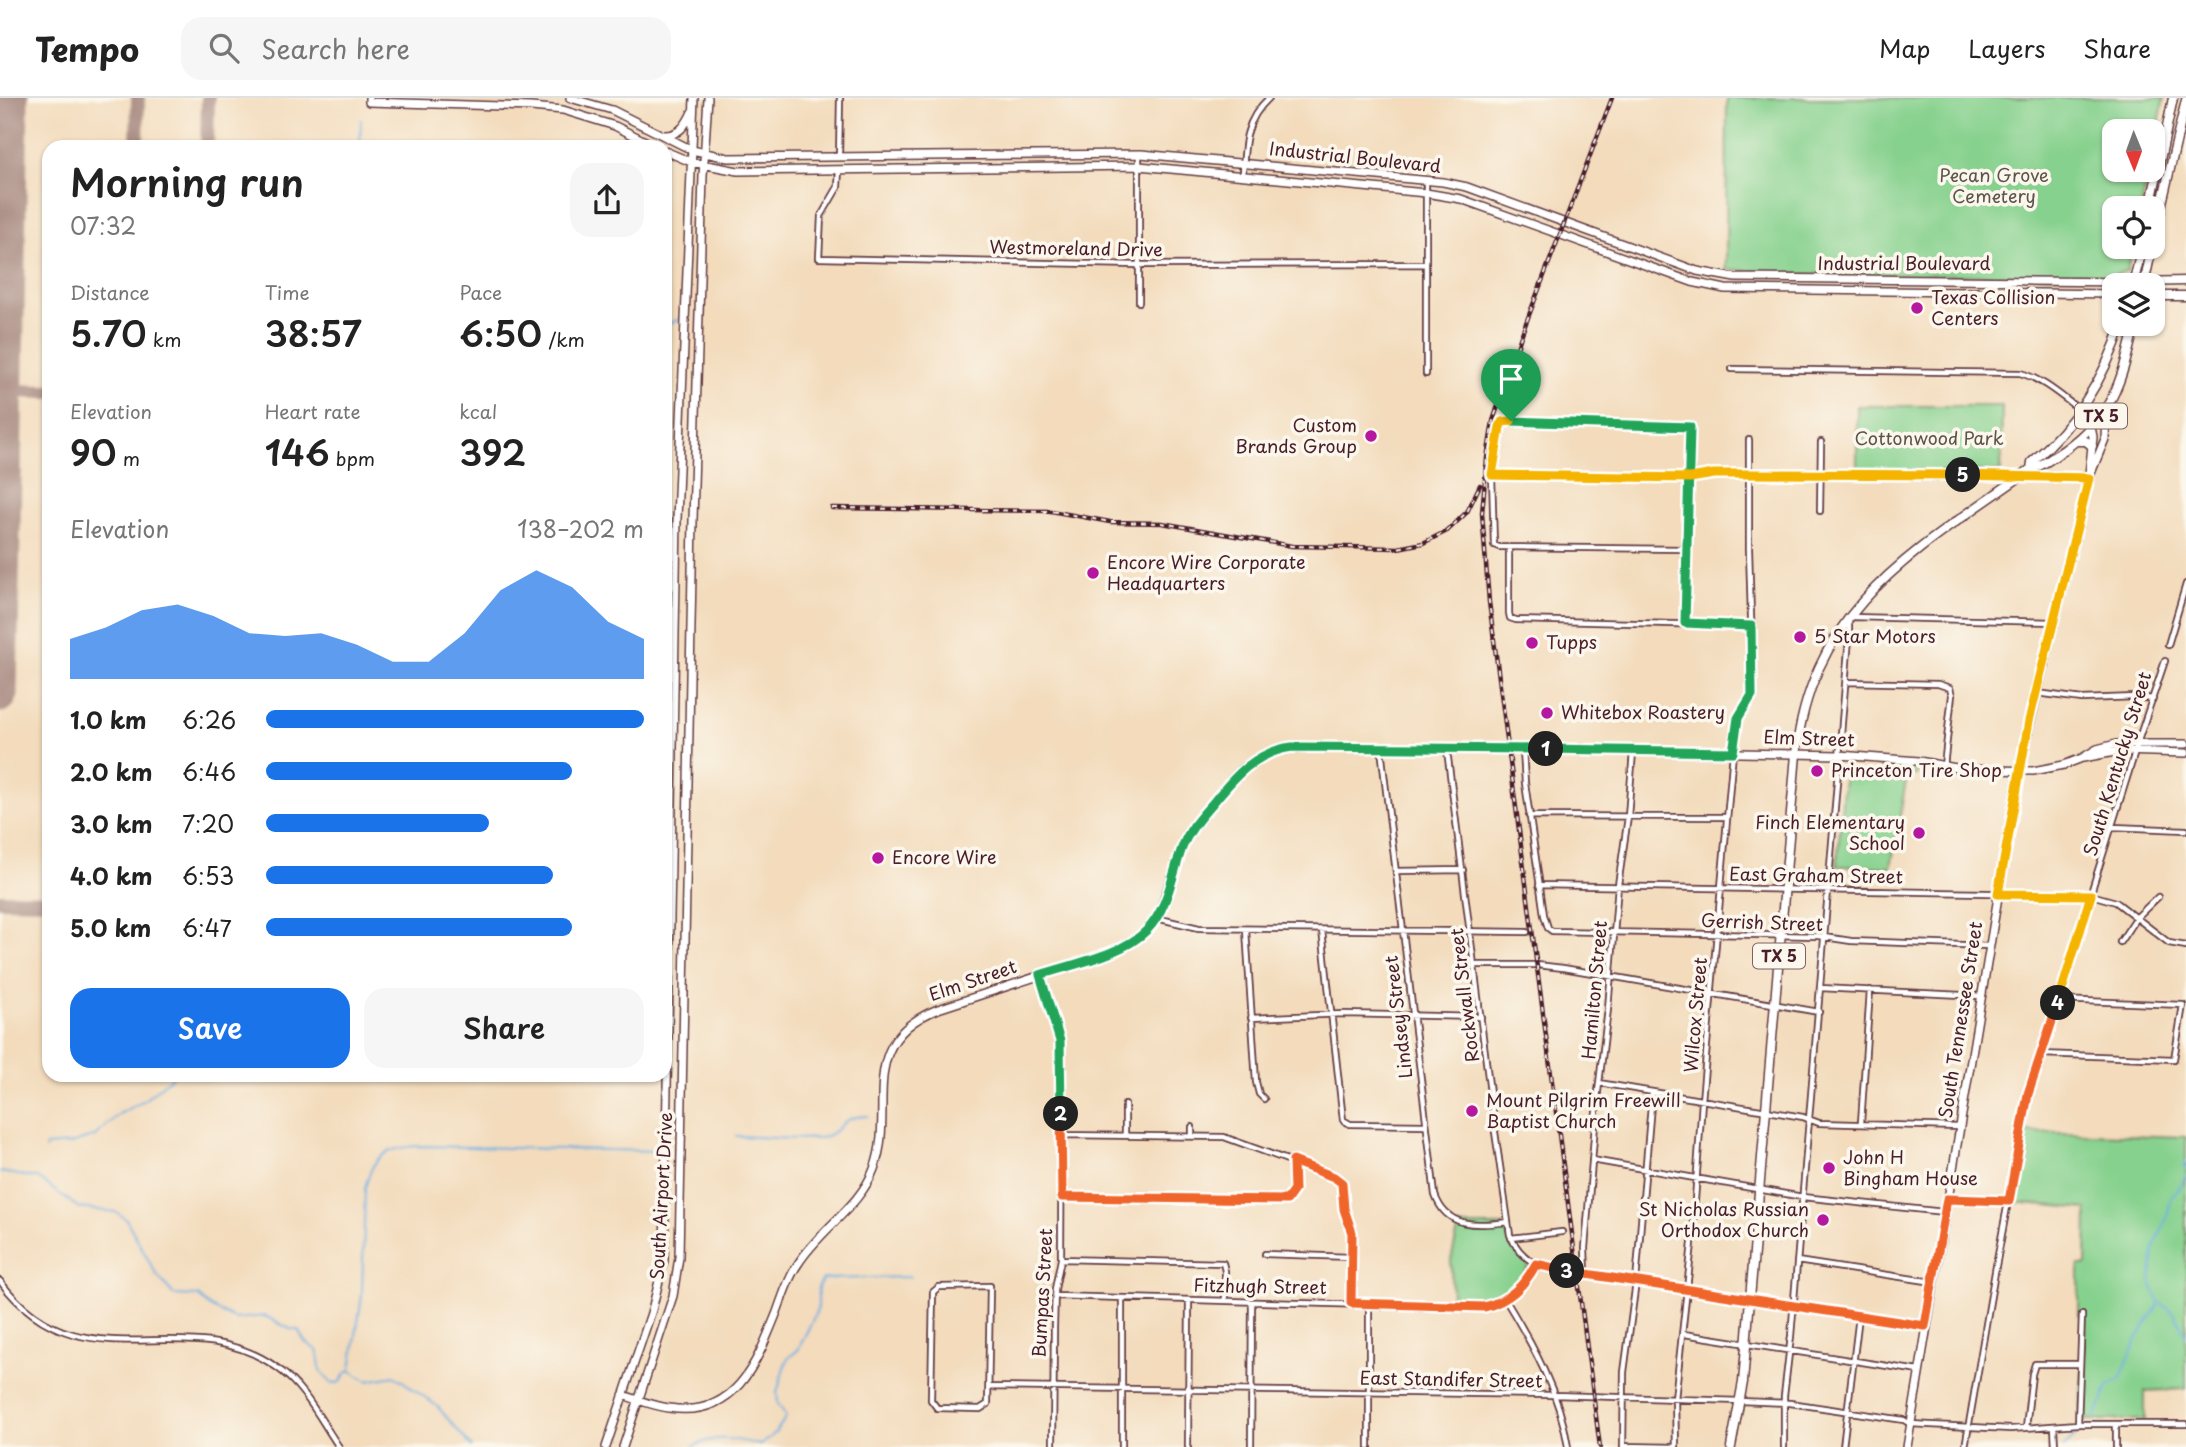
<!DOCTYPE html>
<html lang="en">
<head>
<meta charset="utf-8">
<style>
  body { margin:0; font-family:"Playpen Sans",sans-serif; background:#f6f6f6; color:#222; height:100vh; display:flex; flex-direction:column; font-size:26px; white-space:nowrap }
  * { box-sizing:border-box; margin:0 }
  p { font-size:23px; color:#767676 }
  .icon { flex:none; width:38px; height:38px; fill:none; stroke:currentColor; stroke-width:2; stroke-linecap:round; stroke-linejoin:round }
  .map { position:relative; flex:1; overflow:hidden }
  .sheet { position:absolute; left:42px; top:42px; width:630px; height:942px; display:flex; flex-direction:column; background:#fff; border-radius:21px; box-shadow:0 2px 5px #0004 }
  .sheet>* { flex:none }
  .needle { width:46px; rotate:179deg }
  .controls { position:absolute; left:2102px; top:21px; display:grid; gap:14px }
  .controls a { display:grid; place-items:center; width:63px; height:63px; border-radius:14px; background:#fff; box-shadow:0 2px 5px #0004; font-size:35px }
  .pin { position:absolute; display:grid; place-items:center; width:60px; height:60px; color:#fff; margin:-72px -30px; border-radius:50% 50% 50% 0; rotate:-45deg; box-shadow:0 0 7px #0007 }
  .pin .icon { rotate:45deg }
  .km { position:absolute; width:35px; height:35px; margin:-18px; border-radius:50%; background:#222; color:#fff; font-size:19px; line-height:35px; text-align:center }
  .round { display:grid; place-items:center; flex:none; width:74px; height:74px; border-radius:21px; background:#f6f6f6 }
  .overview { display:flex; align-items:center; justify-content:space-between; height:119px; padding:0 28px }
  h1 { font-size:38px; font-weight:600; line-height:52px }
  .metrics { display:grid; grid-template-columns:repeat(3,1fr); gap:10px; height:119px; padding:7px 28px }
  .metrics div { display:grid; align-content:center }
  .metrics b { font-size:35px; font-weight:600 }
  .metrics small { font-size:19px; font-weight:400 }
  .metrics p { font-size:19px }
  .chart { height:196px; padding:14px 28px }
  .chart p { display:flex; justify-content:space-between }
  .chart svg { width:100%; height:126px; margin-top:7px; fill:#1a73e8; opacity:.7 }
  .button { display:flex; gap:14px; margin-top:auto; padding:14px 28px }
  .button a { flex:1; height:80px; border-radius:21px; background:#1a73e8; color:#fff; font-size:28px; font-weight:600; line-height:80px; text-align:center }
  .button a+a { background:#f6f6f6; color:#222 }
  ul { padding:0 28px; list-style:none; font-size:23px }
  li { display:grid; grid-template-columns:112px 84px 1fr; align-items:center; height:52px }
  li i { height:18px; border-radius:9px; background:#1a73e8 }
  header { display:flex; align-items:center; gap:42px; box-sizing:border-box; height:98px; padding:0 35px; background:#fff; border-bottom:2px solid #e0e0e0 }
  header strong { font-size:33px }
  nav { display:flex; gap:38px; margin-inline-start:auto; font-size:24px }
  .search { width:490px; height:63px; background:#f6f6f6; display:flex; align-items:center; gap:18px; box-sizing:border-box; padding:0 24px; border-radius:21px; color:#767676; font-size:26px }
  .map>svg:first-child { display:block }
  .green { fill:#87d18e; stroke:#68785c; stroke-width:2 }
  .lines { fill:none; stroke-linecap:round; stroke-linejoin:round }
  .stream { stroke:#6cade0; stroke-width:2 }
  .taxiway { stroke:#9e7d74; stroke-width:14 }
  .runway { stroke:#9e7d74; stroke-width:35 }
  .street-casing { stroke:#633b41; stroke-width:8 }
  .secondary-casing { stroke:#633b41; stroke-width:10 }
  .primary-casing { stroke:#633b41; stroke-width:11 }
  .street { stroke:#fff; stroke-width:4.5 }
  .secondary { stroke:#fff; stroke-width:7 }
  .primary { stroke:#fff; stroke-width:8 }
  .rail-casing { stroke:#4a1f2b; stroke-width:4.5 }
  .rail { stroke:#fbf7ec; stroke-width:2; stroke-dasharray:5; stroke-linecap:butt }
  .split-1-casing { stroke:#fff; stroke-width:14 }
  .split-2-casing { stroke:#fff; stroke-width:14 }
  .split-3-casing { stroke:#fff; stroke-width:14 }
  .split-4-casing { stroke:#fff; stroke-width:14 }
  .split-5-casing { stroke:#fff; stroke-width:14 }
  .split-6-casing { stroke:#fff; stroke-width:14 }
  .split-1 { stroke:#22a559; stroke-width:9 }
  .split-2 { stroke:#22a559; stroke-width:9 }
  .split-3 { stroke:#f0652b; stroke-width:9 }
  .split-4 { stroke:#f0652b; stroke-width:9 }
  .split-5 { stroke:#f5b400; stroke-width:9 }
  .split-6 { stroke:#f5b400; stroke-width:9 }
  .poi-dot { fill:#b5179e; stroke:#fbf7ec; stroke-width:2.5 }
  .labels { text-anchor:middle; stroke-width:7; stroke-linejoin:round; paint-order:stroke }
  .shield { fill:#fbf7ec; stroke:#7f6065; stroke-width:2 }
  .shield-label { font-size:16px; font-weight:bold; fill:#4a1f2b }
  .street-label { font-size:18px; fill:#4a1f2b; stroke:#fbf7ec }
  .park-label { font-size:18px; fill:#5c5449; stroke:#fbf7ec }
  .poi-label { font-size:18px; fill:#4a1f2b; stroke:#fbf7ec; text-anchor:start }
</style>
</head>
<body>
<header>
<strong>Tempo</strong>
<div class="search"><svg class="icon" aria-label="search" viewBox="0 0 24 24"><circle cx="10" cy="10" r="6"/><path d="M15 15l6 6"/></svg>Search here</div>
<nav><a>Map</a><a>Layers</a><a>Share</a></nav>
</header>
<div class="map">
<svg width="2186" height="1349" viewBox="0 0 2186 1349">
  <rect width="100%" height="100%" fill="#fbf7ec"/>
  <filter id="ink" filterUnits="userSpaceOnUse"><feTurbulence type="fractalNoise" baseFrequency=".0143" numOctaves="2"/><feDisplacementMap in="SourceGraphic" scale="14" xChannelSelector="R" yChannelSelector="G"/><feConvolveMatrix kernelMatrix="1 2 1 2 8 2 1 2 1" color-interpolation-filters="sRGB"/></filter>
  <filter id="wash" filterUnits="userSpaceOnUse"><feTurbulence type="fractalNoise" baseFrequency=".00686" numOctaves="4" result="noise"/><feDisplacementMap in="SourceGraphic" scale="28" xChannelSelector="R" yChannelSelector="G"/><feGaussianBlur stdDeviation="1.57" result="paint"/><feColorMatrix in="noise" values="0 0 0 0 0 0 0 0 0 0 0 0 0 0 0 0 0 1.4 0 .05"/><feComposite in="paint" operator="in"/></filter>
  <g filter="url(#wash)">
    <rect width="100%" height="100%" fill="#f3dbbc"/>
    <!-- green -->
    <path class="green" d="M1727,0H2164L2153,57L2152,33H2114V72H2149L2141,110H2114V149H2133L2127,173L2110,178L1790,176L1726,171Z
      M1857,308H2002L2001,374L1857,373Z
      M1880,668L1918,671L1917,677H1907L1891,769L1837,768L1844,678L1880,679Z
      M2027,1034L2186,1039V1291L2145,1293V1322H2080L2085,1217H2079V1167H2086L2087,1111L2012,1104Z
      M1459,1128H1504L1509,1143L1529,1167C1511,1202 1488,1206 1452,1204L1451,1162Z"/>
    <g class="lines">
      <!-- stream -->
      <path class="stream" d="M87,49V48
        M360,49L361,22
        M665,228L679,221
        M665,635H668
        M736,1038C753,1038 812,1044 824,1039C845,1031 839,1018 868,1018
        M45,1051L46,1048L71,1046L95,1038L119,1016L143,1003L175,976
        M2186,1064L2184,1069L2186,1071
        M0,1074L38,1080L79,1110L116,1114L126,1121L156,1176L174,1197L198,1198L210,1209L235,1221L265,1218L290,1231L298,1232L305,1244L318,1253L320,1271L332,1286L341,1284L344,1277L350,1272L367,1283L394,1278L401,1282L437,1308L472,1349
        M2186,1077L2179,1091L2172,1098L2166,1122L2154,1149L2151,1184L2159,1204L2175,1216L2186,1238
        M351,1271L362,1197L365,1091C372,1057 387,1049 421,1048L660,1053
        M2095,1321L2108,1288L2120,1281L2137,1241L2159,1206
        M693,1349C716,1336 736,1341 760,1347C771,1341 781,1329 786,1318L778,1306L777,1295L784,1269L788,1260L798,1252L813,1221L818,1209V1189L823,1181L910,1179
        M2064,1349L2081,1333"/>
      <!-- taxiway -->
      <path class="taxiway" d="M137,49L138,0
        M207,49L208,0
        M6,293L49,294
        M0,802L49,803"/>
      <!-- runway -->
      <path class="runway" d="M0,597L11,0"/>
    </g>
  </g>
  <g filter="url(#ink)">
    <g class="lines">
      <defs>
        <path id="street" d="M1139,57V204
          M839,59L840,0
          M839,72L838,89L821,118L819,160L1139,167L1426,166
          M1243,77C1244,46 1245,22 1269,0
          M1732,271L2020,275C2043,281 2062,299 2080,312
          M1426,276V83
          M1492,377L1690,380L1715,376H1749L2089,380
          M1820,413L1821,344
          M1509,449V515L1510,520L1516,522L1751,528
          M1852,519L2054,524
          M1685,525L1690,329L1502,324L1492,377L1494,447L1499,449L1686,451
          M2168,547L2186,486
          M1846,584L1938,586L1950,590L1952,597L1944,668
          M2037,595L2082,601L2136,599L2153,601
          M2137,646L2165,563
          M1381,651L1435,1097C1447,1132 1479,1127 1508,1124
          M1523,651L1525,685L1544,817L1548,830L1552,833L1818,838L1851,843L1989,848
          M1447,652L1494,1027L1510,1137C1518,1156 1532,1167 1552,1171L1925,1228
          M1529,718L1727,719
          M2113,729L2186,732
          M1396,773L1463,772
          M1539,787L2091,797L2116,804L2169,845L2186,848
          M1156,820L1199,830L1527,834
          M1246,832L1256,984L1259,996L1264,1001
          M1322,832L1343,1022L1350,1026L1426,1027
          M2120,844L2136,820L2158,799
          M1475,867H1537L1563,870L1819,914
          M1040,878L1062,955L1061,1161L1055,1191L1054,1229L1053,1349
          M1820,890L1982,898
          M1251,920L1344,916L1481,919
          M2041,956L2174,961L2183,907L2058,902
          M1599,985L1803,1019L1819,1025L1959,1029
          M1861,1025L1870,892
          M1192,1029V1037
          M1061,1037L1224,1039L1334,1079L1342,1085L1344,1111L1352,1135L1351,1205
          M1125,1037V1007
          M1592,1062L1803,1099L1944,1114
          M1062,1099L1287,1102L1294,1092L1293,1063
          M1947,1102L2009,1103
          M1511,1140L1562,1134
          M1265,1156L1351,1159
          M1061,1161L1223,1165L1225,1173V1202
          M1797,1163L1933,1184
          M1586,1176L1585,1150L1597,1002L1608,911L1618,787L1628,719L1633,653
          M0,1183C80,1292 185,1204 276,1269C304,1288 320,1321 339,1349
          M990,1188L988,1306L980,1311L937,1310L931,1302L933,1194L939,1189Z
          M1055,1198L1475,1210C1504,1207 1522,1191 1536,1166
          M1122,1200V1349
          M1505,1201C1533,1247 1560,1296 1568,1349
          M1369,1206V1349
          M1684,1236L1919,1273
          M989,1289L1555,1297L1740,1303L1790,1305L1904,1322L1910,1326L2011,1331L2078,1326H2186
          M2078,1326L2082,1217
          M2054,1328L2055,1349
          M2026,1330L2032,1276L2035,1266H2080
          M1623,1348L1676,1349
          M1188,1349L1189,1202
          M1251,1349L1252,1204
          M1623,1349L1624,1274L1636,1184L1652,995
          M1676,1349L1675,1301L1692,1145L1702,1003L1733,654L1738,620L1753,597V586L1749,451V342
          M1784,1349V1298L1791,1238L1849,540V524
          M1843,1349L1859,1218
          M1965,1349L1996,1168L2028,996L2135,654
          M2116,1349V1326"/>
        <path id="secondary" d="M369,0V4L531,9L563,12L615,28L657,49
          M570,0L612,12L692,52L728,60L1141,56L1443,84L1467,89L1697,173L1735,180L2134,184
          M663,37C679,38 686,27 692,14
          M665,53L691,64L738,73L1139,68L1426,95L1461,101L1692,184L1725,191L2114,196
          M2089,376L2093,339L2091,329
          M2083,660L2120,653L2186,655
          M623,1297C638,1302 654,1308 669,1310C736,1321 757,1264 777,1214C783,1198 788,1180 798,1166C819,1132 860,1109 874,1071C897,1011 853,945 938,911L1109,855L1136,841L1147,832L1159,815L1182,750L1191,733L1231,682L1243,670L1264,657L1281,650L1299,649L1547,651L1839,657L1919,663L1961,671L2033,673L2064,667L2082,660L2097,651L2116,646H2186
          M606,1349L652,1212L664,1162L677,421L694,0
          M623,1349L673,1198L679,1159L693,422L703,78L708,0
          M1907,1349L2019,672L2089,380L2105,341L2106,311"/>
        <path id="primary" d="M2150,110L2173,0
          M2152,148L2186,2
          M2134,184L2186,183
          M2133,187L2142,149
          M2144,187L2152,149
          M2152,198H2186
          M2077,343H2086L2092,348
          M2031,371L2032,364C2076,326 2105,280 2122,226
          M1731,1349L1743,1284L1796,656C1813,505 1920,451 2031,371C2043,368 2053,359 2064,352C2115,315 2121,284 2135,226"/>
      </defs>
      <!-- street casing -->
      <use href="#street" class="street-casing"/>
      <!-- secondary casing -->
      <use href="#secondary" class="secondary-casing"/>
      <!-- primary casing -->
      <use href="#primary" class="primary-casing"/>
      <!-- street -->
      <use href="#street" class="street"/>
      <!-- secondary -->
      <use href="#secondary" class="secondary"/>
      <!-- primary -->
      <use href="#primary" class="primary"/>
      <defs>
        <path id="rail" d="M832,410L1051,413L1110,424L1162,425L1292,448L1398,450L1423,445L1447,433L1467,414L1480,387
          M1600,1349L1489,504L1482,415L1487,360L1493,323L1521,238L1612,0"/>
      </defs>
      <!-- rail casing -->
      <use href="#rail" class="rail-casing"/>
      <!-- rail -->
      <use href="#rail" class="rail"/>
    </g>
  </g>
  <g class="lines" filter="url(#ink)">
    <defs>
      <path id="split-1" d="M1511,323L1690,329L1685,525L1751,528L1752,597L1738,620L1733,654L1546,651"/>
      <path id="split-2" d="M1061,1016L1060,943L1040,877C1072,866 1123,857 1147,832C1168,810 1172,777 1182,750C1188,733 1200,719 1212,706C1234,679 1255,654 1292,649L1546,651"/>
      <path id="split-3" d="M1061,1016L1062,1099L1287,1102L1294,1092L1293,1063L1334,1079L1342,1085L1344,1111L1352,1135L1351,1205L1484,1209C1509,1203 1524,1188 1536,1166L1567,1173"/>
      <path id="split-4" d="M1567,1173L1925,1228L1947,1101L2009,1103L2028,996L2058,905"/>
      <path id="split-5" d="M1963,377L2089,380L2029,623L1998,796L2091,797L2058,905"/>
      <path id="split-6" d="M1511,323L1502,324L1500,329L1492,377L1690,380L1714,376H1749L1963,377"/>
    </defs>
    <!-- split-1 casing -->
    <use href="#split-1" class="split-1-casing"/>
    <!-- split-2 casing -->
    <use href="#split-2" class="split-2-casing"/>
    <!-- split-3 casing -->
    <use href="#split-3" class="split-3-casing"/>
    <!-- split-4 casing -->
    <use href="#split-4" class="split-4-casing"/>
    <!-- split-5 casing -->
    <use href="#split-5" class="split-5-casing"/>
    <!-- split-6 casing -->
    <use href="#split-6" class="split-6-casing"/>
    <!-- split-1 -->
    <use href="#split-1" class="split-1"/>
    <!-- split-2 -->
    <use href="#split-2" class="split-2"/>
    <!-- split-3 -->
    <use href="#split-3" class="split-3"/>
    <!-- split-4 -->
    <use href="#split-4" class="split-4"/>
    <!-- split-5 -->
    <use href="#split-5" class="split-5"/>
    <!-- split-6 -->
    <use href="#split-6" class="split-6"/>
  </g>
  <!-- markers -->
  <g class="poi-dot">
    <circle cx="1917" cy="210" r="7"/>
    <circle cx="1371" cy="338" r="7"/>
    <circle cx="1093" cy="475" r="7"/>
    <circle cx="1800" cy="539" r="7"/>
    <circle cx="1532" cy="545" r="7"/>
    <circle cx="1547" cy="615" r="7"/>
    <circle cx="1817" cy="673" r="7"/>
    <circle cx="1919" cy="735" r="7"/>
    <circle cx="878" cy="760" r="7"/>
    <circle cx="1472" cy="1013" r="7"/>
    <circle cx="1829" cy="1070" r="7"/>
    <circle cx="1823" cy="1122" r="7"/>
  </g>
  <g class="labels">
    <!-- shield labels -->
    <g class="shield">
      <rect x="2075" y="305.5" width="52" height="25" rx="5"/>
      <rect x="1753" y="845.5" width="52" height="25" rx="5"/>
    </g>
    <g class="shield-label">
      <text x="2101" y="324">TX 5</text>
      <text x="1779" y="864">TX 5</text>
    </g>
    <!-- street labels -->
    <g class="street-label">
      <text transform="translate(1355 60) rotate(6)" y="6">Industrial Boulevard</text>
      <text transform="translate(1076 151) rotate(1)" y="6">Westmoreland Drive</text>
      <text x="1904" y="172">Industrial Boulevard</text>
      <text transform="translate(1809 641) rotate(2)" y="6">Elm Street</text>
      <text transform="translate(2118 666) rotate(-73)" y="6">South Kentucky Street</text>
      <text transform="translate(1816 778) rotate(1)" y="6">East Graham Street</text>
      <text transform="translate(1762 825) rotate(2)" y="6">Gerrish Street</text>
      <text transform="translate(973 883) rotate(-19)" y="6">Elm Street</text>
      <text transform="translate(1595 892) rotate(-85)" y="6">Hamilton Street</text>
      <text transform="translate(1465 897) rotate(-97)" y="6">Rockwall Street</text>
      <text transform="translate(1696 917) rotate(-85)" y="6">Wilcox Street</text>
      <text transform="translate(1399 919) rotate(-97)" y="6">Lindsey Street</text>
      <text transform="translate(1961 922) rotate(-81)" y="6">South Tennessee Street</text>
      <text transform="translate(662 1098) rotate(-87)" y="6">South Airport Drive</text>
      <text transform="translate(1260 1189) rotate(1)" y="6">Fitzhugh Street</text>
      <text transform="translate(1043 1195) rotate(-87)" y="6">Bumpas Street</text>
      <text transform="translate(1451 1282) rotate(1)" y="6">East Standifer Street</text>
    </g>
    <!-- park labels -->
    <g class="park-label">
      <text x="1994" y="84">Pecan Grove<tspan x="1994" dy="21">Cemetery</tspan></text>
      <text x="1929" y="347">Cottonwood Park</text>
    </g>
    <!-- poi labels -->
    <g class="poi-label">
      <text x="1931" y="206">Texas Collision<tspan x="1931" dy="21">Centers</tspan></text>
      <text x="1357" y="334" text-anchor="end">Custom<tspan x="1357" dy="21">Brands Group</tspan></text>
      <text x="1107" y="471">Encore Wire Corporate<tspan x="1107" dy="21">Headquarters</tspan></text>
      <text x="1814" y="545">5 Star Motors</text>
      <text x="1546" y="551">Tupps</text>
      <text x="1561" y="621">Whitebox Roastery</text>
      <text x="1831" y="679">Princeton Tire Shop</text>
      <text x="1905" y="731" text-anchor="end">Finch Elementary<tspan x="1905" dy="21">School</tspan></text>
      <text x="892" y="766">Encore Wire</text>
      <text x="1486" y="1009">Mount Pilgrim Freewill<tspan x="1486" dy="21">Baptist Church</tspan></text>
      <text x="1843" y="1066">John H<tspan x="1843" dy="21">Bingham House</tspan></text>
      <text x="1809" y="1118" text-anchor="end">St Nicholas Russian<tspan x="1809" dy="21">Orthodox Church</tspan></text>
    </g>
  </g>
</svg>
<div class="controls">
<a><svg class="needle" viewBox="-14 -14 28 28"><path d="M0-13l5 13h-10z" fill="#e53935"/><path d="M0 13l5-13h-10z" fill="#767676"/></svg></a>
<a><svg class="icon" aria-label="locate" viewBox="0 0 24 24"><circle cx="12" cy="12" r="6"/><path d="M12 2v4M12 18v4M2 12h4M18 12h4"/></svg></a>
<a><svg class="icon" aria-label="layers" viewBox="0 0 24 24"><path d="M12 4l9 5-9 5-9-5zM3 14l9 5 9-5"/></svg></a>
</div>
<div class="pin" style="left:1511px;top:323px;background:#1e9e55"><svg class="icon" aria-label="arrive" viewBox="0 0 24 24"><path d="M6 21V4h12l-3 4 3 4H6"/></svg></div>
<b class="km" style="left:1546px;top:651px">1</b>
<b class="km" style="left:1061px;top:1016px">2</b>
<b class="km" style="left:1567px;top:1173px">3</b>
<b class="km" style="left:2058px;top:905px">4</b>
<b class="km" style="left:1963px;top:377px">5</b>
<section class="sheet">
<div class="overview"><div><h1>Morning run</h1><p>07:32</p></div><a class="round"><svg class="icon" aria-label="share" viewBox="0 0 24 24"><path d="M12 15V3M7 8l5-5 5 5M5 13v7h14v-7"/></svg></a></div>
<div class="metrics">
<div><p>Distance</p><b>5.70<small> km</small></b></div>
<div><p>Time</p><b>38:57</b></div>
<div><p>Pace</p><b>6:50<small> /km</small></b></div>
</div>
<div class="metrics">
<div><p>Elevation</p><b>90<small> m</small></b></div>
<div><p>Heart rate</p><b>146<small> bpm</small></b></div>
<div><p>kcal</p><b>392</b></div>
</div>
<div class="chart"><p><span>Elevation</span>138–202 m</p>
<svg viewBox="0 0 160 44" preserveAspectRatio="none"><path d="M0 44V30L10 26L20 20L30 18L40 22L50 28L60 29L70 28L80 32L90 38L100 38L110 28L120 13L130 6L140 12L150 24L160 30V44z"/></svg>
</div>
<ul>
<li><b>1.0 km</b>6:26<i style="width:100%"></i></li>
<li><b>2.0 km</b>6:46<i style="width:81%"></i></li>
<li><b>3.0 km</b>7:20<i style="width:59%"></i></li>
<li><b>4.0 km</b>6:53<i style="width:76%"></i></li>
<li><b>5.0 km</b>6:47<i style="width:81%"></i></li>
</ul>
<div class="button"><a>Save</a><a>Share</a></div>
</section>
</div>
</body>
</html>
